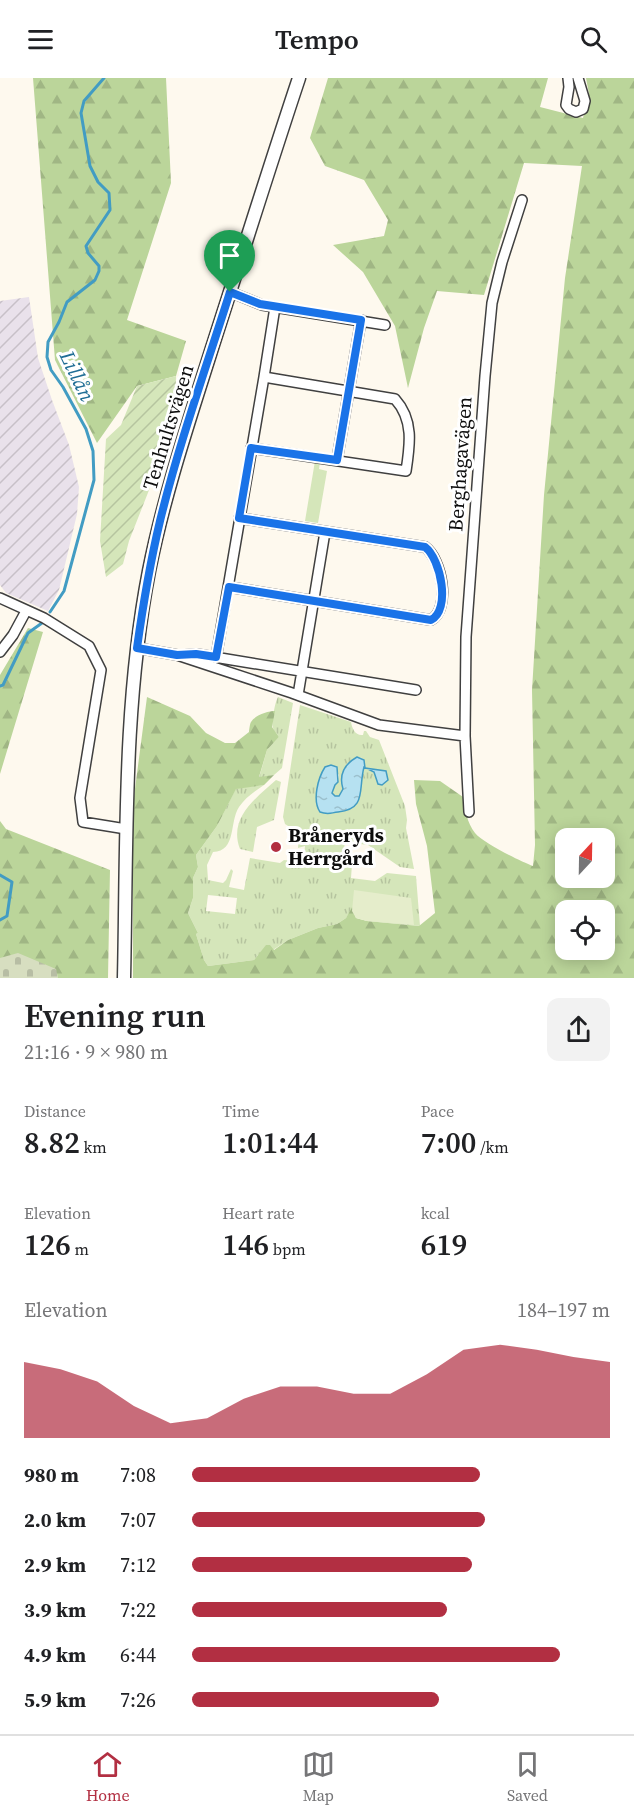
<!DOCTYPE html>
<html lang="en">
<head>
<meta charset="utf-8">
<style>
  body { margin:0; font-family:"Source Serif 4",serif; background:#f2f2f2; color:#202124; height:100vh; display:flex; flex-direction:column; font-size:22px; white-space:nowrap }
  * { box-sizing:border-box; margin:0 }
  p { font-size:20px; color:#757577 }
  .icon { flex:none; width:33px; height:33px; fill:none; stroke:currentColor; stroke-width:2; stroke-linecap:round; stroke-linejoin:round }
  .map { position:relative; height:900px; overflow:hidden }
  .details { display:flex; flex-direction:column; background:#fff; flex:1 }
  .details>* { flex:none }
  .needle { width:39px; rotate:22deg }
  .tools { position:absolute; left:555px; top:750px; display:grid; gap:12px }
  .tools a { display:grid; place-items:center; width:60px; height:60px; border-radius:12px; background:#fff; box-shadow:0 3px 15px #0003; font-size:30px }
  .pin { position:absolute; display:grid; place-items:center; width:51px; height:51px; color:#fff; margin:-62px -26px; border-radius:50% 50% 50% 0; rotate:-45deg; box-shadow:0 0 6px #0007 }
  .pin .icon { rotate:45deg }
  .round { display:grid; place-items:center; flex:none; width:63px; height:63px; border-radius:12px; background:#f2f2f2 }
  .head { display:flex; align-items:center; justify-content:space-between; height:102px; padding:0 24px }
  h1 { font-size:33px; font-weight:600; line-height:45px }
  .figures { display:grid; grid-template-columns:repeat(3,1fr); gap:9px; height:102px; padding:6px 24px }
  .figures div { display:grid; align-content:center }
  .figures b { font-size:30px; font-weight:600 }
  .figures small { font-size:16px; font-weight:400 }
  .figures p { font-size:16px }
  .chart { height:168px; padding:12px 24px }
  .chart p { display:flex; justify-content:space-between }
  .chart svg { width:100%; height:108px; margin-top:6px; fill:#b22f42; opacity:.7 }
  ul { padding:0 24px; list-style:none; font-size:20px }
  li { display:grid; grid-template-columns:96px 72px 1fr; align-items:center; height:45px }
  li i { height:15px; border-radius:8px; background:#b22f42 }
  header { display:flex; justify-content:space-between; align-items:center; height:78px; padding:0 24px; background:#fff; font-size:27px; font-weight:600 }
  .menu { display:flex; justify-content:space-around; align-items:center; height:84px; border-top:2px solid #e0e0e0; background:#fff; font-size:16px; color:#757577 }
  .menu a { display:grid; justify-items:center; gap:3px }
  .menu .current { color:#b22f42 }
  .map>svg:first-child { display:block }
  .industrial { fill:url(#industrial-furrows) }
  .grass { fill:url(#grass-tufts); fill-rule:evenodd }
  .forest { fill:url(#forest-firs); fill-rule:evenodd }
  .cemetery { fill:url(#cemetery-stones) }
  .park { fill:#d5e6ba }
  .garden { fill:url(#garden-furrows) }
  .pitch { fill:#e5edcb }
  .water { fill:url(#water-ripples); stroke:#429cc3; stroke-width:1.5 }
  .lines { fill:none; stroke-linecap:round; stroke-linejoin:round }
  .stream { stroke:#429cc3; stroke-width:3 }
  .minor-casing { stroke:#404040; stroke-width:12 }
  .tertiary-casing { stroke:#404040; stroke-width:15 }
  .minor { stroke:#fff; stroke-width:9 }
  .tertiary { stroke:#fff; stroke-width:12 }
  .route-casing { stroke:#fff; stroke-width:12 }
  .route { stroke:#1a73e8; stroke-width:8 }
  .poi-dot { fill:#b22f42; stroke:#fff; stroke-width:2 }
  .labels { text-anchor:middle; stroke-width:6; stroke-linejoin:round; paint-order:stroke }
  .street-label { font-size:20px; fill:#0d0d0d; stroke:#fff }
  .poi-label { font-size:20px; font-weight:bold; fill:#0d0d0d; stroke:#fff; text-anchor:start }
  .water-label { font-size:21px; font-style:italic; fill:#1f6d95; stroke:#fff }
</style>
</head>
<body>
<header><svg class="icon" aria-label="menu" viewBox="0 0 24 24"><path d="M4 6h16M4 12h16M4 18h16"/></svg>Tempo<svg class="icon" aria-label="search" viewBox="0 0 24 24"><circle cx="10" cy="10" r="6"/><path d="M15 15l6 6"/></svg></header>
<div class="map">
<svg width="634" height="900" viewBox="0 0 634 900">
  <defs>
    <pattern id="industrial-furrows" width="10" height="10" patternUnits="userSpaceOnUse" patternTransform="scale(1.5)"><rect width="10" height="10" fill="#e9e1eb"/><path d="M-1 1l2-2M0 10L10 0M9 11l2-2" fill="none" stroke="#c7c0c8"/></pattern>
    <pattern id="grass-tufts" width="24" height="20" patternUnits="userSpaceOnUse" patternTransform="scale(1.5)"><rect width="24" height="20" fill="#d5e6ba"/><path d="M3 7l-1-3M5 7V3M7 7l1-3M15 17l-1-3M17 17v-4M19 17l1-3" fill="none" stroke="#b6c49f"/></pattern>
    <pattern id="forest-firs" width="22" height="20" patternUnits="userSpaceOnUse" patternTransform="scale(1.5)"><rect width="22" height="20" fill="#bbd59a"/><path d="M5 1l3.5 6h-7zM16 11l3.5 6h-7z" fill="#a0b684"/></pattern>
    <pattern id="cemetery-stones" width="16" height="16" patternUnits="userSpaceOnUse" patternTransform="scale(1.5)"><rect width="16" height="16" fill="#d7dec0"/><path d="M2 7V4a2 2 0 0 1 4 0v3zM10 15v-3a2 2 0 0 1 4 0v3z" fill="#b7bda4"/></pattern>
    <pattern id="garden-furrows" width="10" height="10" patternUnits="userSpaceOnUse" patternTransform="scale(1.5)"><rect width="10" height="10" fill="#d5e6ba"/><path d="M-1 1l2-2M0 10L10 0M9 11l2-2" fill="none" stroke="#b6c49f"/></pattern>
    <pattern id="water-ripples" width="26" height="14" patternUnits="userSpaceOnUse" patternTransform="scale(1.5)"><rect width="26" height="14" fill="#b6e1f1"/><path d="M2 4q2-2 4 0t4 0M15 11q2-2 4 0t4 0" fill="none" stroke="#9bc0cd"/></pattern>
  </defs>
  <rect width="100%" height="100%" fill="#fef9ee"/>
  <!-- industrial -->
  <path class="industrial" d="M29,219L38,280L52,322L69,367L79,409L77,436L59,512L48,533L6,515L0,507V223Z"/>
  <!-- grass -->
  <path class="grass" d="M278,619L293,625L282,690L274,697L259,700L267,672L279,659C277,656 274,653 273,650C271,645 275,624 278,619Z
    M300,627L351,644C352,650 355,658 363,657L364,653H366L370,659L379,662L405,728L407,742L406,750L414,791L400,789L368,767L345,764L342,784L352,786L351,800L375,803L387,795L416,798L420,848L367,843L352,833V831L346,840L337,846L318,850L288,862L273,872L258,877L254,882L208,888L204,882L196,856L198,855L188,835L193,820V800L198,789L196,777L217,748L236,710L264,707C255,713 245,720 239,729C229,744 237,773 213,774L207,787L208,802L223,805L226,802L231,791L233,793L229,809L244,812L250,780L280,785L284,782L293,783L304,778L305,768L298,770L299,755L285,746L283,739ZM357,679L362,680C366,687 362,695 361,703C358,725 361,730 337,734C329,735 326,737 319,733C313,719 318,700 326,688L336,690L335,692L339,697L338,704L335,707L332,715L335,718H339L343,711C339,698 344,686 357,679ZM208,817L237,820L235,836L206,833Z
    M276,702L281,704L274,742L257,749L253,774L240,771C228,740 256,720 276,702Z"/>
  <!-- forest -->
  <path class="forest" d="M33,0H166L171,105L127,242L186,263L176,298L137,308L97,365L55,282Z
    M328,0H548L540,29L583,40L589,16L586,0H634V900H133V726L147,619L190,638L206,655L225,665H235L249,654C249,653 250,645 251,644C255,637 268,633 275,633L272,649L279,659L267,672L259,699L274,697L264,707L236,711L217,748L196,777L198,789L193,800V820L188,835L198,855L196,856L204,882L208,888L254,882L266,867H270L274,872L288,862L318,850L337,846L346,840L352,829L356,840L367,843L419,848L435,835L427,768L416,726L414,702L440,703L463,719C465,731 467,745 475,755C483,765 520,783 533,788L535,767L532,612L544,417L565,200L582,88L524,85L484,217L437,213L424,250L408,310L395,248L363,194L333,167L384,158L388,142L364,102L325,88L310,60ZM566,760H604V800H566ZM566,832H604V872H566Z
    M28,550L43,554L0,696V597Z
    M0,743L6,751L110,792L108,900H0Z"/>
  <!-- cemetery -->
  <path class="cemetery" d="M18,875L56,891L58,900H0V880Z"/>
  <!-- park -->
  <path class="park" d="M315,383L320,384L319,391L327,393L318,445L305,443Z"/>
  <!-- garden -->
  <path class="garden" d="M176,298L175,346L129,463L123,486L106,499L100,463L106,361L121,347L137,308Z"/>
  <!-- pitch -->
  <path class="pitch" d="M354,812L411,820L414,847L367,843L356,840L352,833Z"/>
  <!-- water -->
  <path class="water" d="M357,679L364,682L365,690L386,693L388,702L382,707L378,706L374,694L364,689C358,712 367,731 338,734C330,735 328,737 320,734C312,722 318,700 325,689L331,687L337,689L338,704L335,707L332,715L335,718H339L343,711C339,698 343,687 357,679Z"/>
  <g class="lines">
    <!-- stream -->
    <path class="stream" d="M50,534L64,513L94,402L93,373L86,351L63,309L51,292L47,279L48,264L59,244L67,224L95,202L99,193V188L88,175L86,168L110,132L109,115L98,104L90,88L81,35L84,23L104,0
      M0,608L3,607L28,555L42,545
      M0,797L12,804L7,838L0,842"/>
    <defs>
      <path id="minor" d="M568,0L569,9L566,27L569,31L576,34L583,31L585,23L578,0
        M230,214L262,227L385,247
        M251,370L406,393C410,367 414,342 395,321L264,299
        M337,382L361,242
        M229,509L431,542C451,531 442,481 425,469L239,440
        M0,520L44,540L89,568L101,592L80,720L83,744L126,751
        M137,570L177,577L292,615L379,647L465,658
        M0,574L13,557L26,533
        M185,577L196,576L416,612
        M216,580L264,299L275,229
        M298,617L325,454
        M469,734L465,658L466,559L485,298L492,225L502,184L522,122"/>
      <path id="tertiary" d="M124,900C127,764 123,627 149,493C164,417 189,343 212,270C241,180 269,90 299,0"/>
    </defs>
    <!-- minor casing -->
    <use href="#minor" class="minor-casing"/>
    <!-- tertiary casing -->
    <use href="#tertiary" class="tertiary-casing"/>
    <!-- minor -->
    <use href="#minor" class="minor"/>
    <!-- tertiary -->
    <use href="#tertiary" class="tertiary"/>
  </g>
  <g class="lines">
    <defs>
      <path id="route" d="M230,214L260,226L361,242L337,382L251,370L239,440L425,469C441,481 451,532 431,542L229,509L216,579L196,576L177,577L137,570C143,527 150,485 160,443C179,365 206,290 230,214Z"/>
    </defs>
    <!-- route casing -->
    <use href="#route" class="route-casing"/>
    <!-- route -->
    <use href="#route" class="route"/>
  </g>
  <!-- markers -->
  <circle class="poi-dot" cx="276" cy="769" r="6"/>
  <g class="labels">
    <!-- street labels -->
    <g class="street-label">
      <text transform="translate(168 349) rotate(-73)" y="7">Tenhultsvägen</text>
      <text transform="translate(460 386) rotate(-86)" y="7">Berghagavägen</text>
    </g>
    <!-- poi labels -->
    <g class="poi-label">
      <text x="288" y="764">Bråneryds<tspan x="288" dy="23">Herrgård</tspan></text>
    </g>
    <!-- water labels -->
    <g class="water-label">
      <text transform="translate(77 298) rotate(64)" y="7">Lillån</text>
    </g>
  </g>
</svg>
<div class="tools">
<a><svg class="needle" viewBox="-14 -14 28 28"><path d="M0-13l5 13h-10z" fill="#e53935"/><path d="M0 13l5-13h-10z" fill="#757577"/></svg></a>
<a><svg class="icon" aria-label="locate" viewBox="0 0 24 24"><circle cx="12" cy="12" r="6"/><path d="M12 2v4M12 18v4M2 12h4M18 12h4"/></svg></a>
</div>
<div class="pin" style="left:230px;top:214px;background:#1e9e55"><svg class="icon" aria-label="arrive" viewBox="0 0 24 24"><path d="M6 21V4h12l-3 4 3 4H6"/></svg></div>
</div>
<section class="details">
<div class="head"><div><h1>Evening run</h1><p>21:16 · 9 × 980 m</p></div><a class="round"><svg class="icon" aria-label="share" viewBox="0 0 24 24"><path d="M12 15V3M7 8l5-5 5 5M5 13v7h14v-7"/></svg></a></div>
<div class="figures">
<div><p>Distance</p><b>8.82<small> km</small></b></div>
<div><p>Time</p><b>1:01:44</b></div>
<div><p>Pace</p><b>7:00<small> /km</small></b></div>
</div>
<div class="figures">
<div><p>Elevation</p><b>126<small> m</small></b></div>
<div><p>Heart rate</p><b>146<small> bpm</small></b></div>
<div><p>kcal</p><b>619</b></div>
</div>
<div class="chart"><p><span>Elevation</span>184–197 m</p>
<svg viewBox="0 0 160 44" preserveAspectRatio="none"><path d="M0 44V13L10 16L20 21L30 31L40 38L50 36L60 28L70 23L80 23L90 26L100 26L110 18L120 8L130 6L140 8L150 11L160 13V44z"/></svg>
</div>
<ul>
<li><b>980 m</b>7:08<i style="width:69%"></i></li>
<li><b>2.0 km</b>7:07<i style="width:70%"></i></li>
<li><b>2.9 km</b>7:12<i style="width:67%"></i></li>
<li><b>3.9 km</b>7:22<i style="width:61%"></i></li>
<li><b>4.9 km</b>6:44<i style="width:88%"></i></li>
<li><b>5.9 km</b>7:26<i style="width:59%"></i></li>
</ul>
</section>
<nav class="menu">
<a class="current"><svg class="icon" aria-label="home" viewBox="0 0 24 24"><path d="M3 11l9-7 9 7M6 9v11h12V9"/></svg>Home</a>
<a><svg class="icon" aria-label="map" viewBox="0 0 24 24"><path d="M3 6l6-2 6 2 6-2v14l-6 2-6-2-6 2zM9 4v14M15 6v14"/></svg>Map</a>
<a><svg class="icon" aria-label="saved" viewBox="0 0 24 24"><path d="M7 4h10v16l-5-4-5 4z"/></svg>Saved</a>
</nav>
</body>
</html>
